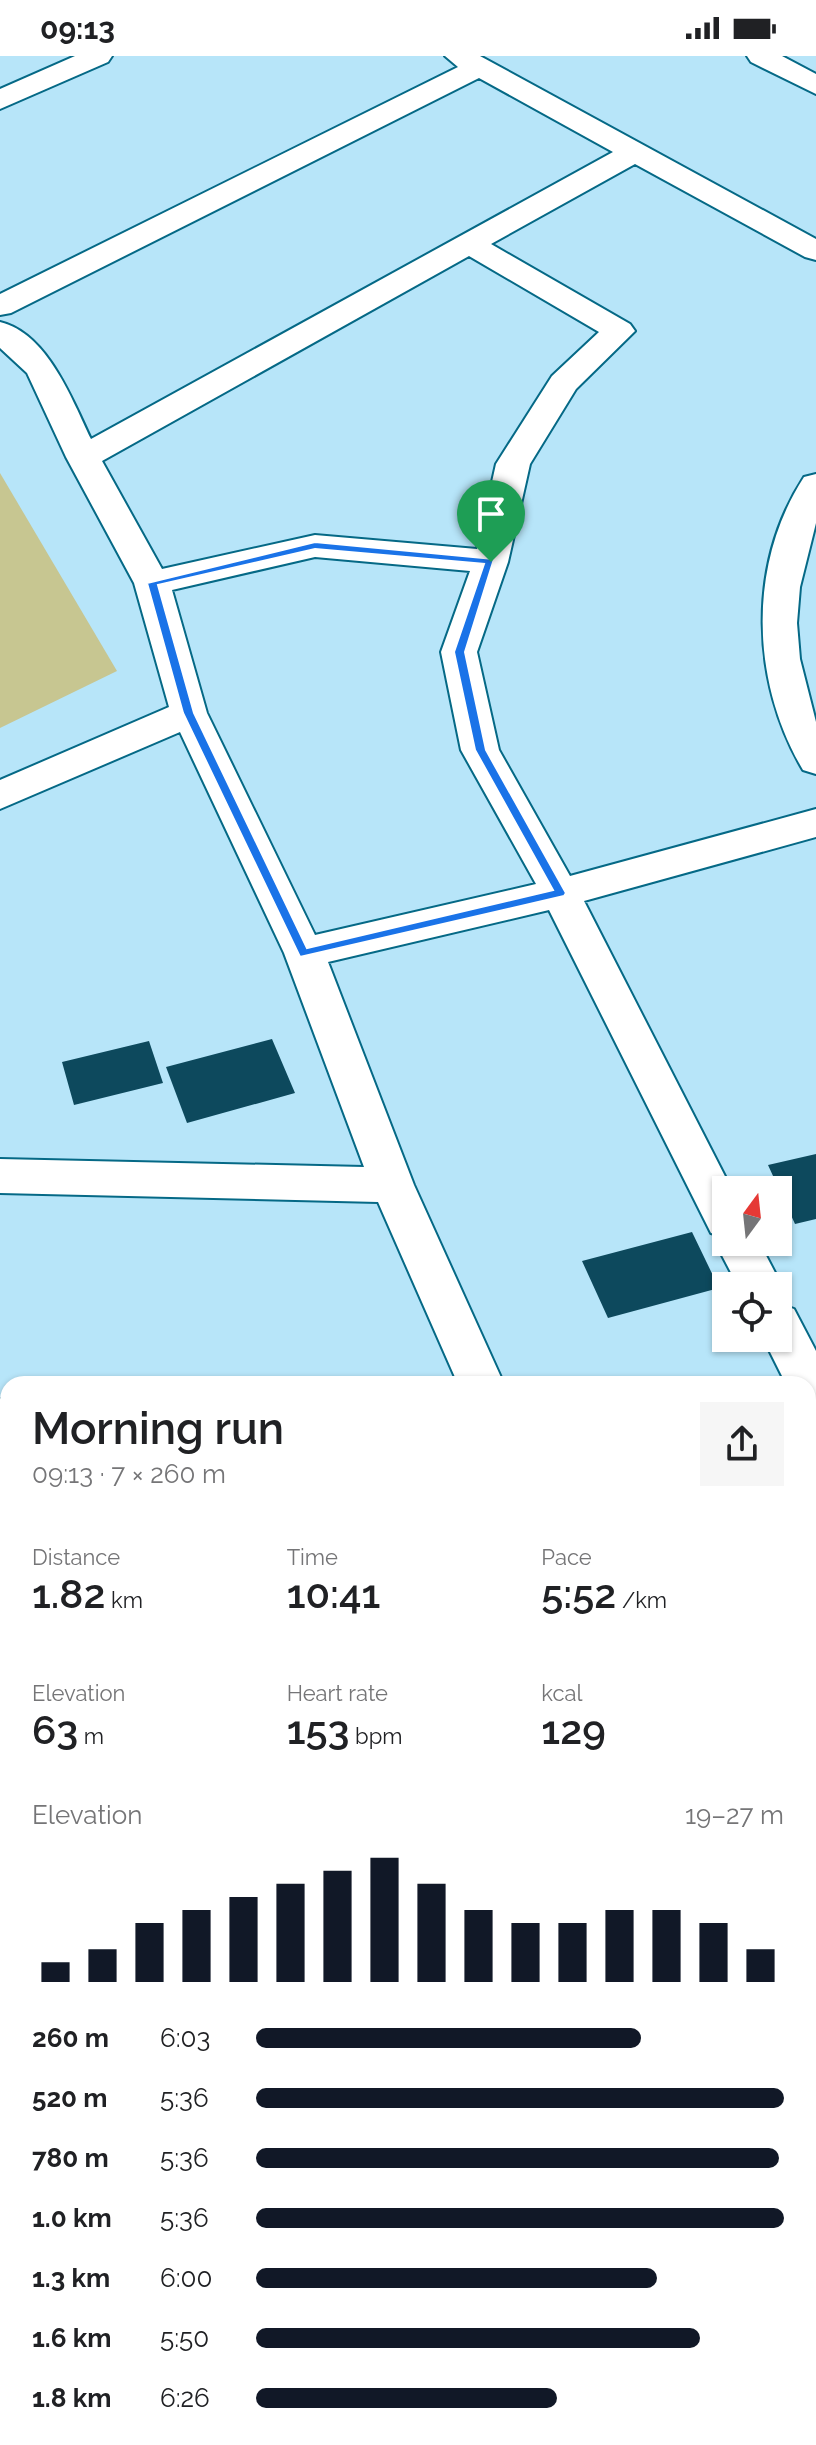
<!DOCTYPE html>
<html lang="en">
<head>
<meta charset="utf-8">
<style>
  body { margin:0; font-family:Raleway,sans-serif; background:#f6f6f6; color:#202124; height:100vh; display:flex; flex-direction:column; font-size:30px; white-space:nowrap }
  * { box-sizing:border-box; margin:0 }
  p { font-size:26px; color:#757577 }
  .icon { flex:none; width:44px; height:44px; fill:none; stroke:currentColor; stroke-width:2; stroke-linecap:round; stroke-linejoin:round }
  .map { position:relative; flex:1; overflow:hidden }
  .sheet { position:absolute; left:0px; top:1320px; width:816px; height:1070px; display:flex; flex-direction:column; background:#fff; border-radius:24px 24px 0 0; box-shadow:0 2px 6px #0004 }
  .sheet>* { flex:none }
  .needle { width:52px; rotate:15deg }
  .tools { position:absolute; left:712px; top:1120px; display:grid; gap:16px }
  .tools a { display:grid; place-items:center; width:80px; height:80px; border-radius:0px; background:#fff; box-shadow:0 2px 6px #0004; font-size:40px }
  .pin { position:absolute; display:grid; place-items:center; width:68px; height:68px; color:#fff; margin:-82px -34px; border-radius:50% 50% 50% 0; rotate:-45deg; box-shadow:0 0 8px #0007 }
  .pin .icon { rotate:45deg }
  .round { display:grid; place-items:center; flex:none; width:84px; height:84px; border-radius:0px; background:#f6f6f6 }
  .head { display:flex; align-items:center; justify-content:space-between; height:136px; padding:0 32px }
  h1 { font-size:44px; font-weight:600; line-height:60px }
  .metrics { display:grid; grid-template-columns:repeat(3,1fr); gap:12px; height:136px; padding:8px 32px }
  .metrics div { display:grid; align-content:center }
  .metrics b { font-size:40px; font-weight:600 }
  .metrics small { font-size:22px; font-weight:400 }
  .metrics p { font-size:22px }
  .chart { height:224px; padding:16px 32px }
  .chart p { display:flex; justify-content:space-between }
  .chart svg { width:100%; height:144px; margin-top:8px; stroke:#111827; stroke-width:6 }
  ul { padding:0 32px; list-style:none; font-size:26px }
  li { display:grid; grid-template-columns:128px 96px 1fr; align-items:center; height:60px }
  li i { height:20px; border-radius:10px; background:#111827 }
  .status { display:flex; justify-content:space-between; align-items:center; height:56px; padding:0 40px; background:#fff; direction:ltr }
  .status svg { height:22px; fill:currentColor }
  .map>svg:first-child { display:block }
  .green { fill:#c7c691 }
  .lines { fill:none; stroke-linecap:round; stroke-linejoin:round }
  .stream { fill:#eeb0d0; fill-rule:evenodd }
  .building { fill:#0d495d }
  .minor-casing { stroke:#056986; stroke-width:4 }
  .highway-casing { stroke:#056986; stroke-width:4 }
  .path { stroke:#81abbd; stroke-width:6; stroke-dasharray:7 7; stroke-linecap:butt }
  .minor { fill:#fff; fill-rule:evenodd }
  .highway { fill:#fff; fill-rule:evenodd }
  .rail { stroke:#274b59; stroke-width:7; stroke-dasharray:12 12; stroke-linecap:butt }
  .route { fill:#1a73e8; stroke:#fff; stroke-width:2; fill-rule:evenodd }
</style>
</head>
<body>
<div class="status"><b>09:13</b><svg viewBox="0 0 49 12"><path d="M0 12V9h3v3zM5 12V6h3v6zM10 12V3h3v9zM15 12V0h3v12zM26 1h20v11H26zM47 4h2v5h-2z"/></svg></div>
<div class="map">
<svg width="816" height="2389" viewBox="0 0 816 2389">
  <rect width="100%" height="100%" fill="#b7e5f9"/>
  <!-- green -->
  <path class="green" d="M0,417L117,615L0,672Z"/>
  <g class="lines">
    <!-- stream -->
    <path class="stream" d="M0,1610H8V1626H0Z"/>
  </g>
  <!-- building -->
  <path class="building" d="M272,983L295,1037L187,1067L166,1011Z
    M149,985L163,1027L74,1049L62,1006Z
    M816,1098V1163L795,1168L768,1109Z
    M692,1176L719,1232L608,1262L582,1205Z"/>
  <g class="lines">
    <defs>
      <path id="minor" d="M75,0H112L108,6L0,53V33Z
        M445,0H480L816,183V204L805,201L635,108L491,188L630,268L635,275L576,333L530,408L508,506L477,596L499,694L570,820L816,753V781L584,845L732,1134H726V1186H759L782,1230L778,1239V1230H738L715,1186L718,1179L711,1177L549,854L328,906L414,1129L504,1328H458L378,1146L0,1137V1103L364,1111L284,897L180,676L0,753V724L169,651L134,527L66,401L27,317L0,292V266C47,277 72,343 91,383L613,96L479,22L11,257L0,259V238L458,11ZM469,200L599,276L552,320L496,408L477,493L315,479L162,513L102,405ZM315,501L470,515L441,596L461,694L536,828L315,879L207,657L172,534Z
        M747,0H782L816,18V38L751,6Z
        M816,418V467L800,531L797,567L800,603L816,666V718L803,714C751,626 747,509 804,421Z
        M778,1247L794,1253L816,1295V1361L808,1358V1328H786L763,1282H778Z
        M0,1343H8V1383H0Z
        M808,1435L816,1436V1478L808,1477Z
        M0,1683L8,1684V1732L0,1731Z
        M816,2077V2136L808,2139V2080Z
        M816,2351V2389H777L780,2382H808V2354Z
        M600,2382H663L666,2389H603Z"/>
      <path id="highway" d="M816,1799V1851L808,1854V1802Z
        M8,2074V2130L0,2133V2077Z"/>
    </defs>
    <!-- minor casing -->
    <use href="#minor" class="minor-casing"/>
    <!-- highway casing -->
    <use href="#highway" class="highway-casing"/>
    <!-- path -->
    <path class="path" d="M0,1921L8,1919
      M808,1944L816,1941
      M0,2219L8,2216
      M459,2389L463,2382"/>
    <!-- minor -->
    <use href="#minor" class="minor"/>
    <!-- highway -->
    <use href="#highway" class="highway"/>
    <!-- rail -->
    <path class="rail" d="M0,1432H8
      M808,1476L816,1477"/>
  </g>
  <!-- route -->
  <path class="route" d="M315,486L494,503L465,596L486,694L566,837L564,840L300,901L183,657L147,527ZM315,493L484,508L454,596L475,694L553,834L307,892L194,657L158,529Z"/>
</svg>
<div class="tools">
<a><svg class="needle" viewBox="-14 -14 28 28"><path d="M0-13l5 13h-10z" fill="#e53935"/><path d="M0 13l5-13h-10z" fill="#757577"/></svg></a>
<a><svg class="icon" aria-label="locate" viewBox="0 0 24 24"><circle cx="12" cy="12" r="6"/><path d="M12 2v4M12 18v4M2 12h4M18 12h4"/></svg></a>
</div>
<div class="pin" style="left:491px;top:506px;background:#1e9e55"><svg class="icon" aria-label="arrive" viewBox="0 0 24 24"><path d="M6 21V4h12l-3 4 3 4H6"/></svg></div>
<section class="sheet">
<div class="head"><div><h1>Morning run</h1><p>09:13 · 7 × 260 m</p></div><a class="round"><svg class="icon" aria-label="share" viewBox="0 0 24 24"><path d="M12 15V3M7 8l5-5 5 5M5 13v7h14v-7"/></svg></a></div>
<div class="metrics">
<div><p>Distance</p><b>1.82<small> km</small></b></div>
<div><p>Time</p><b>10:41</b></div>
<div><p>Pace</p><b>5:52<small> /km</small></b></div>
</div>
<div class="metrics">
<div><p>Elevation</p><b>63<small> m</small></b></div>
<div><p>Heart rate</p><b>153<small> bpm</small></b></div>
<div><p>kcal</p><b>129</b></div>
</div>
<div class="chart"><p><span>Elevation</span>19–27 m</p>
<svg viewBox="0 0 160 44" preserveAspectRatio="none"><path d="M5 44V38M15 44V34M25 44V26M35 44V22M45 44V18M55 44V14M65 44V10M75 44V6M85 44V14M95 44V22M105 44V26M115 44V26M125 44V22M135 44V22M145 44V26M155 44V34"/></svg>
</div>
<ul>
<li><b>260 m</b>6:03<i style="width:73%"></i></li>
<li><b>520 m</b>5:36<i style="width:100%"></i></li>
<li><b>780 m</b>5:36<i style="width:99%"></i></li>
<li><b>1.0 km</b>5:36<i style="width:100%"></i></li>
<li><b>1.3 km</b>6:00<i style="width:76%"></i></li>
<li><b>1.6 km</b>5:50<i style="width:84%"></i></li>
<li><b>1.8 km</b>6:26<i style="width:57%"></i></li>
</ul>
</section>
</div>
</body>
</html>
